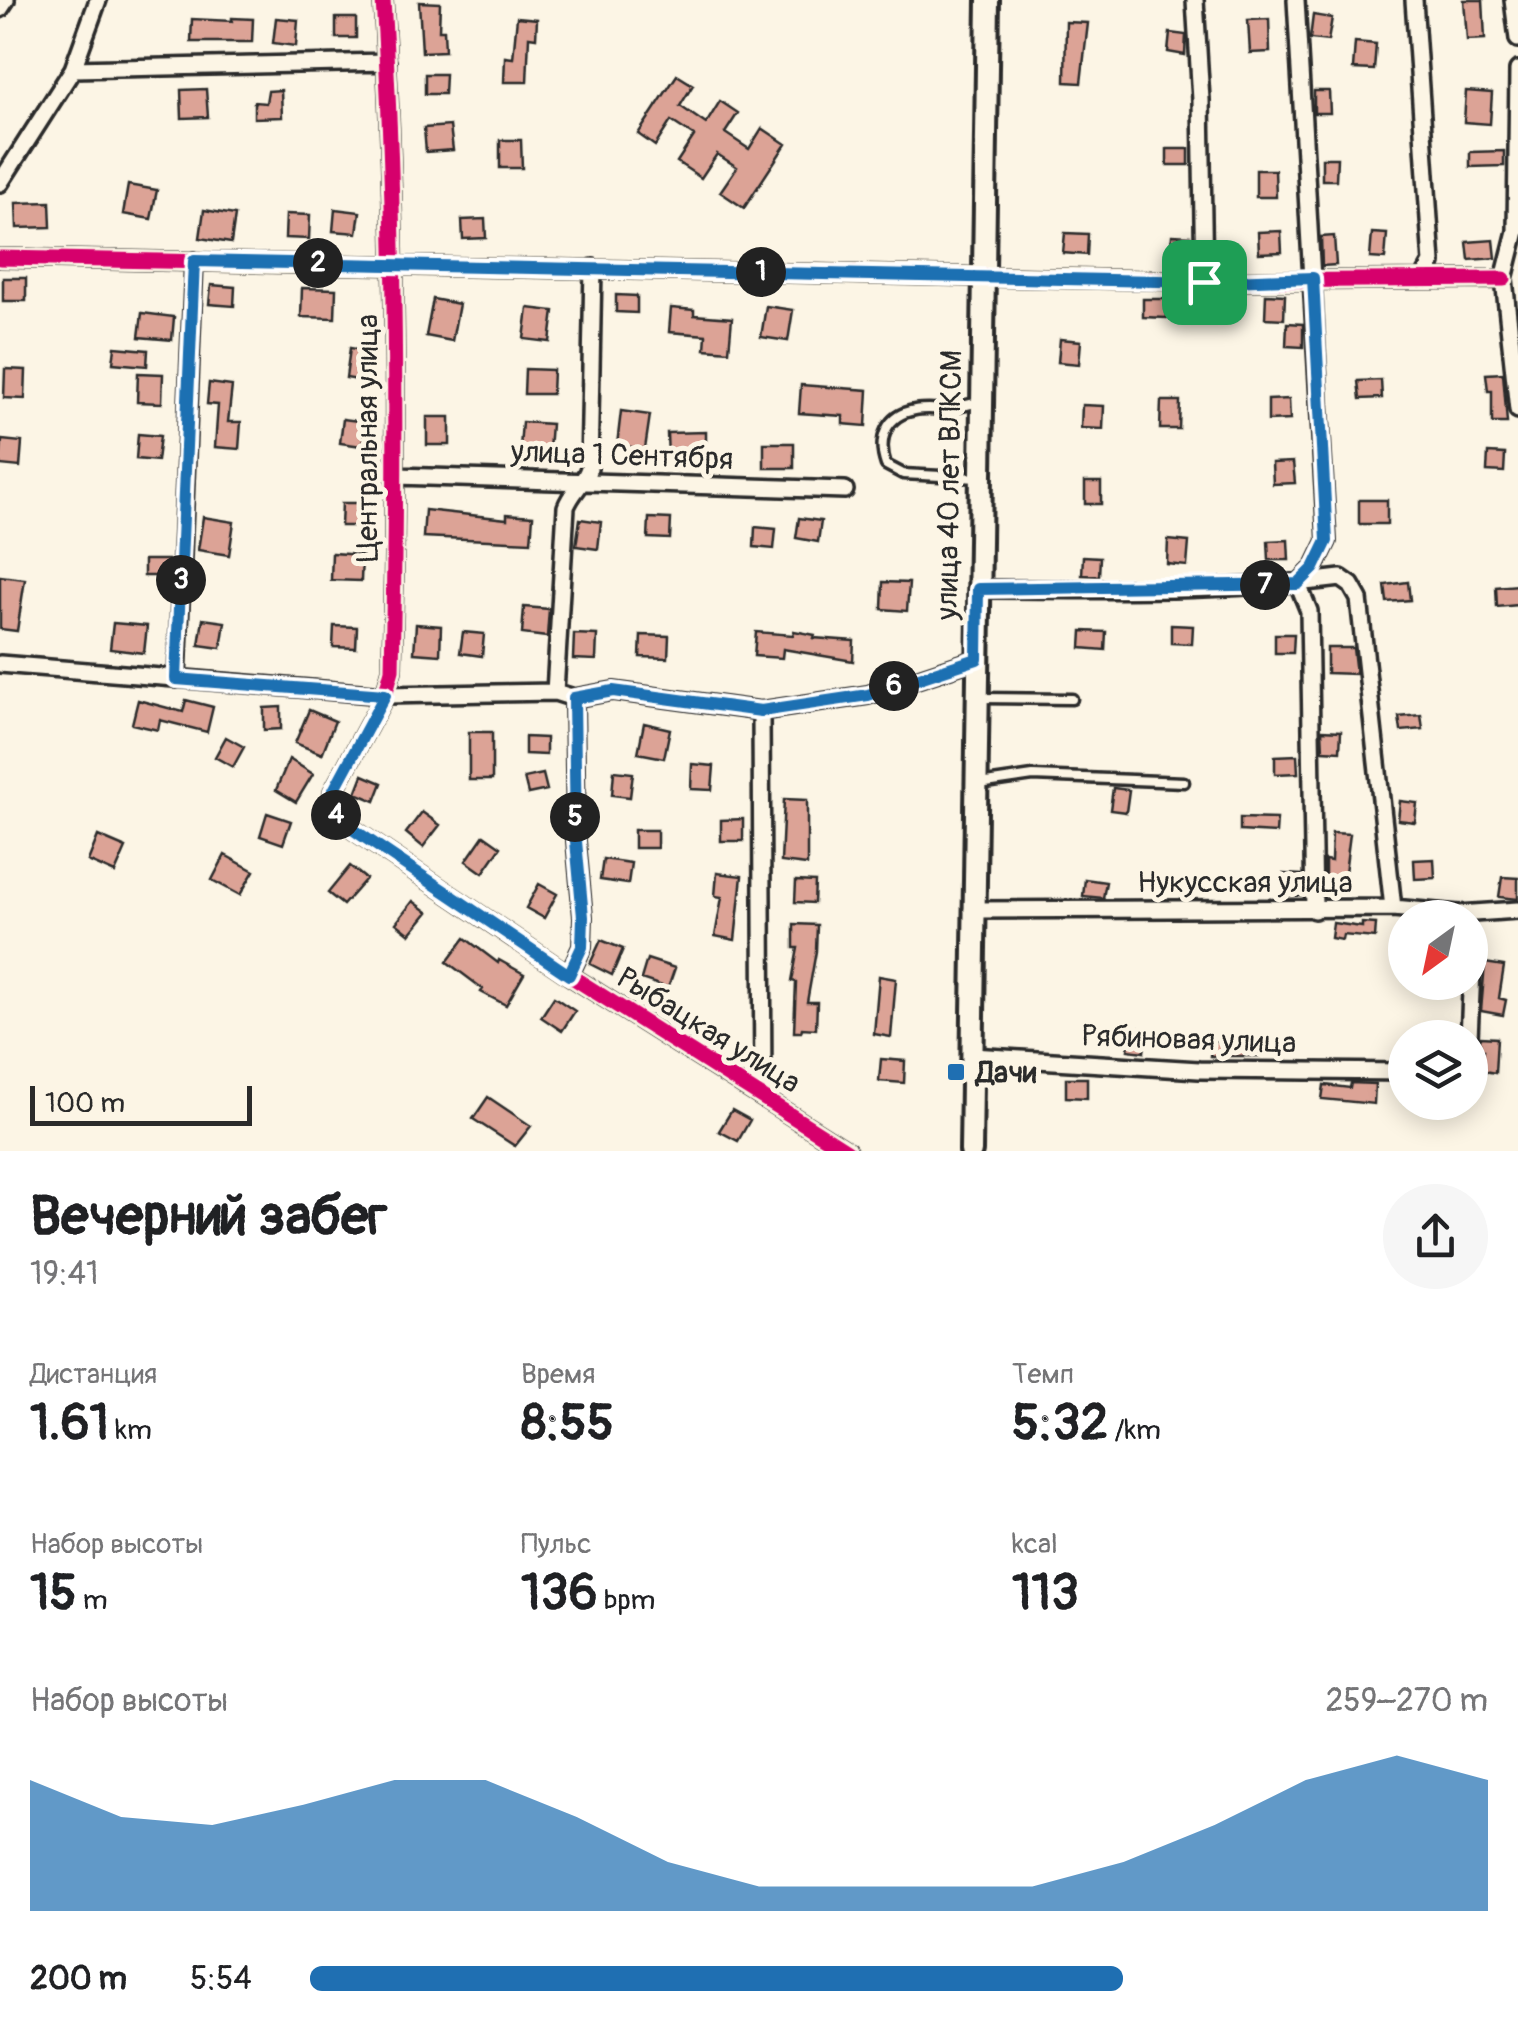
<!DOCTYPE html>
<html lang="ru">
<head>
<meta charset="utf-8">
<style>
  body { margin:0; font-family:Pangolin,sans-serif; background:#f6f6f6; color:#202124; height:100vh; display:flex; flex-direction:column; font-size:38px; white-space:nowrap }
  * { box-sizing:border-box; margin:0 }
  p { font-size:32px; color:#757577 }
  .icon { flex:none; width:55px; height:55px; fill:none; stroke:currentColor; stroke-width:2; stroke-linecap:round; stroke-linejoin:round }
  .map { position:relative; height:1151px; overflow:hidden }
  .sheet { display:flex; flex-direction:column; background:#fff; flex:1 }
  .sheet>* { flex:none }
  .needle { width:65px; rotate:213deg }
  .fabs { position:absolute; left:1388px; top:900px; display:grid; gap:20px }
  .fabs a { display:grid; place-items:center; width:100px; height:100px; border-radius:50%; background:#fff; box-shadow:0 5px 25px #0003; font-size:50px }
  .scale { position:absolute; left:30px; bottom:25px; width:222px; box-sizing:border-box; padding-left:10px; border:5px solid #2b2b2b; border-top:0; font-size:28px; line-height:35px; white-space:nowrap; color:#2b2b2b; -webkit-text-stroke:8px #fcf5e5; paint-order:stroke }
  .pin { position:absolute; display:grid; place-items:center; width:85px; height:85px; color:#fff; margin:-42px; border-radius:20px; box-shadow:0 5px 15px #0006 }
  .km { position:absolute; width:50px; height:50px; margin:-25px; border-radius:50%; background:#222; color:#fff; font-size:28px; line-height:50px; text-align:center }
  .round { display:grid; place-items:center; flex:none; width:105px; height:105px; border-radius:52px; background:#f6f6f6 }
  .summary { display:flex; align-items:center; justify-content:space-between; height:170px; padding:0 30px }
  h1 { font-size:55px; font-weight:700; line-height:75px }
  .metrics { display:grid; grid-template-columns:repeat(3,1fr); gap:15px; height:170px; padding:10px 30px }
  .metrics div { display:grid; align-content:center }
  .metrics b { font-size:50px; font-weight:700 }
  .metrics small { font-size:28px; font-weight:400 }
  .metrics p { font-size:28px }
  .chart { height:280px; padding:20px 30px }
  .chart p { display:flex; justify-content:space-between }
  .chart svg { width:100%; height:180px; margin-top:10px; fill:#1f6fb2; opacity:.7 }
  ul { padding:0 30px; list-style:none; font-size:32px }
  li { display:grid; grid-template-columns:160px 120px 1fr; align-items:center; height:75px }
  li i { height:25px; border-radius:12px; background:#1f6fb2 }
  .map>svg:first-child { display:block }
  .building { fill:#dca396; stroke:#2b2b2b; stroke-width:2.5 }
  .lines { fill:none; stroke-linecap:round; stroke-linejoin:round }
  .lane-casing { stroke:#2b2b2b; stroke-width:15 }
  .street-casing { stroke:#2b2b2b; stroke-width:22 }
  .secondary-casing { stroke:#2b2b2b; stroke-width:28 }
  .lane { stroke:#fcf5e5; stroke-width:8 }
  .street { stroke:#fcf5e5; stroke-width:15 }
  .secondary { stroke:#fcf5e5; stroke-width:20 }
  .cycleway-casing { stroke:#fcf5e5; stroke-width:21 }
  .cycleway { stroke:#d6006c; stroke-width:15 }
  .route-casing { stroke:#fff; stroke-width:20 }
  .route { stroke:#1f6fb2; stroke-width:12 }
  .poi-dot { fill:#1f6fb2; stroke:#fcf5e5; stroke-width:4 }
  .labels { text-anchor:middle; stroke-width:10; stroke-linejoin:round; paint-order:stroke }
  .street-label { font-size:30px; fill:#2b2b2b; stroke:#fcf5e5 }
  .poi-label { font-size:30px; font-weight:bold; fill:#2b2b2b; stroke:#fcf5e5; text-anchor:start }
</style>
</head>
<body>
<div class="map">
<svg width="1518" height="1151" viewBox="0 0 1518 1151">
  <rect width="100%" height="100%" fill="#fcf5e5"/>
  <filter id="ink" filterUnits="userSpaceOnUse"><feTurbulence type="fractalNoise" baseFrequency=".01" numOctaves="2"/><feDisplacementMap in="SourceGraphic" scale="20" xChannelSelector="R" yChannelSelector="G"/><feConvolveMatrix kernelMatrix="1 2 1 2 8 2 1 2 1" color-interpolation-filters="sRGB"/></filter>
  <g filter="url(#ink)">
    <!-- building -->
    <path class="building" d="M1464,0H1483L1485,39L1467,40Z
      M419,2L440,3L439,30H444L445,51L422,52Z
      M1313,15L1332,18L1328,41L1310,39Z
      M517,17L537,19L536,38L529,37L527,82H504L505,57L513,58Z
      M232,18L253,19L252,42H191L192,19L232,21Z
      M276,18L298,20L296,46L273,43Z
      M336,18H356V38H336Z
      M1269,19L1270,52L1250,53L1248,20Z
      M1066,22L1088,23L1081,83L1065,82Z
      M1170,33L1186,35L1185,55L1168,52Z
      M1355,42L1376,44L1374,70L1353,69Z
      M425,74H445L444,94H425Z
      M677,75L693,85L680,106L706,124L720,101L738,113L725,133L749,149L762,128L786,144L744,208L720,192L737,167L717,154L701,178L677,162L694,136L671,121L655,146L638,134Z
      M206,89L208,117L182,118L181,90Z
      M281,90L282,117L254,118V102L266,103L268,91Z
      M1314,91H1329L1330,113H1314Z
      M1466,91L1492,93L1490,124L1464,122Z
      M450,126L453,150L426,152L424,128Z
      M500,140H521L522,168H500Z
      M1167,149H1189V165H1167Z
      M1504,151V166L1470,167V152Z
      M1322,158H1337L1336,180H1322Z
      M1256,170H1275L1276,197H1256Z
      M128,185L157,190L151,219L123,214Z
      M50,202L51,227L17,228L16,203Z
      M335,209L360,212L357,233L333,231Z
      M204,210L235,215L231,243L200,238Z
      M286,214L310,215L309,239L285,238Z
      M485,219L486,238L463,239L462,220Z
      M1281,231L1282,252L1259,253L1258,232Z
      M1065,233L1088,234L1087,255L1063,253Z
      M1372,233L1387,234L1385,259L1370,258Z
      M1172,235L1190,236L1189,263L1170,262Z
      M1334,236L1336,265L1322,266L1321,237Z
      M1494,240L1496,258L1469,260L1467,242Z
      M3,278H26V301H3Z
      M211,285L235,287L234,306L209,304Z
      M302,288L336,289L335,318L301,317Z
      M1266,294L1285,295L1284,319L1265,318Z
      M616,295L637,296V313L616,312Z
      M433,299L459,304L452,341L426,336Z
      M1143,299H1167V318L1143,317Z
      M766,306L793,310L788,341L761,337Z
      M528,308L554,311L550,342L524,339Z
      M671,308L694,310V315L732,318L729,351L705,349L706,335L669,332Z
      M142,313L174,317L172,340L139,337Z
      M1287,323L1303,324V347L1286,346Z
      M1060,339L1081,341L1079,364L1058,362Z
      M115,347L148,350L147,366L113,363Z
      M350,348L374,352L370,382L346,378Z
      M5,369L26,370L25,399L4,398Z
      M525,369L553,370L552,394H524Z
      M138,373L163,374L162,403L137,402Z
      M1503,373L1507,423H1492V391H1488L1486,374Z
      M1381,380L1382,398L1360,399L1358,381Z
      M209,383L232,386L228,422H241L239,449L215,447L218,405L207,404Z
      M801,385L868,390L866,426L843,424V416L799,413Z
      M1289,399L1290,420L1268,421V400Z
      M1161,401H1180L1179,429H1160Z
      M1082,405L1104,406L1103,429L1081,428Z
      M621,411L650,415L645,449L617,445Z
      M427,417H450V445H427Z
      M343,419L366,422L362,446L340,443Z
      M522,422L551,424L549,450L520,448Z
      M706,432V459H668L667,433Z
      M138,434L160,436L157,461L136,459Z
      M2,440L22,442L20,467L0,465Z
      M764,443H794V468H764Z
      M1488,453L1505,454L1504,472L1487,471Z
      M1293,462L1295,483L1273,484L1272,463Z
      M1085,482H1101V504H1085Z
      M1359,500H1387V524H1359Z
      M342,503H365V526H341Z
      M425,510L507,519V514L533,516L531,542L423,537Z
      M203,517L234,522L229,555L198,550Z
      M649,518L671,519L670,539L648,538Z
      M799,518L821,521L818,542L796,538Z
      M580,519L601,522L598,549L576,546Z
      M755,527L776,529L774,549L754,547Z
      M1168,540L1189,542L1187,566L1167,564Z
      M1288,540L1289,560H1269L1268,541Z
      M332,553L362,555L361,581L331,580Z
      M1083,556L1100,557L1099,576L1082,575Z
      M144,560H168V576H144Z
      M0,576L25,579L17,631L0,629Z
      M883,582L909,583L907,611L882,609Z
      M1408,582L1410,600L1387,602L1385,585Z
      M1518,585V605L1497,607L1496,587Z
      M524,607L549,609L547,637L522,634Z
      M203,619L225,622L221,648L199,645Z
      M113,623L147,626L144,653L110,649Z
      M416,624L441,626L440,655L414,653Z
      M1171,625L1193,626L1192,644L1171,643Z
      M334,626L357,627L356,648L333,647Z
      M794,631L815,635L814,638L854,641L853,661L783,649L782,658L754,656L756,632L793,635Z
      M1082,631L1106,632L1105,650L1081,648Z
      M463,632L484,634L482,656L460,653Z
      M574,634L597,635L596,660L573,659Z
      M1275,634H1294L1293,653H1275Z
      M641,635L669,636L668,658L640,657Z
      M1327,648H1353L1356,674L1327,673Z
      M138,700L183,712L186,700L213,707L207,732L160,720L158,730L132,724Z
      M281,707V729L264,730V708Z
      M309,710L335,721L322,754L295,743Z
      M1421,715L1423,729L1401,731L1399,717Z
      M644,723L670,729L664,758L638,753Z
      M1322,730L1341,731L1340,751L1323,750Z
      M469,732H492V780H469Z
      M226,737L244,747L233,767L215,757Z
      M525,737L546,738V755L525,754Z
      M1297,755L1298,773L1275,774V756Z
      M289,759L313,774L296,802L276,790Z
      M692,764L714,766L712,790L691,789Z
      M614,771L633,773L630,797L612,795Z
      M543,774L547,790L528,794L524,778Z
      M363,775L382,783L375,801L356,793Z
      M1113,788L1129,790L1126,812L1110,810Z
      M784,799L807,800V865L781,862Z
      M1400,801L1417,803L1415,822L1398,820Z
      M422,812L440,825L423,847L406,833Z
      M267,813L291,821L283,844L260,836Z
      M1240,818L1277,819L1276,833L1240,831Z
      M743,819V841H721V820Z
      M634,830H657V848H634Z
      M1332,833L1350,834L1343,888L1325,887V860L1331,861Z
      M484,835L501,847L483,873L466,861Z
      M98,836L126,848L115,873L88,861Z
      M225,855L254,871L240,895L212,880Z
      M603,859L631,863L628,884L600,880Z
      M1434,859L1435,878L1415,879L1414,860Z
      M350,866L366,879L343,905L328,893Z
      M717,873L742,876L735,940L715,936L722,897L715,896Z
      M1283,874L1302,875V896L1282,895Z
      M1502,877L1518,878V899L1499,897Z
      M1085,879L1106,882L1103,898L1083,896Z
      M796,881L815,882L814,903L795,902Z
      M539,884L557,894L544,918L526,908Z
      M413,901L428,912L410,934L396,923Z
      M1333,923L1362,927V923L1376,924L1375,938L1343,935L1342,940L1331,938Z
      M794,924L817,925L816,951L807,1002H817L816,1029L802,1028L801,1032H794L796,982L792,981L798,948H794Z
      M465,938L498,963L499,960L524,974L506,1005L481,992L483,989L447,962Z
      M601,940L623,949L612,975L590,964Z
      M647,959L675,968L668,988L641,979Z
      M1485,963L1504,966L1499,998L1506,1000L1503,1015L1481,1011Z
      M879,976L896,979L891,1037L874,1034Z
      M554,997L575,1011L562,1031L541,1017Z
      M1132,1027L1147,1029L1144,1052L1128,1050Z
      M1480,1037L1497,1038L1495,1073L1479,1070L1484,1050H1480Z
      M1212,1041L1260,1044V1056H1210Z
      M881,1059L905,1061L904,1083L879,1081Z
      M1066,1078H1087V1098L1066,1097Z
      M1351,1083L1375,1084L1374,1104L1322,1099L1324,1085L1350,1088Z
      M488,1097L531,1126L515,1146L473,1119Z
      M732,1110L750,1120L738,1141L719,1131Z"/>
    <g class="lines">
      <defs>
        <path id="lane" d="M979,478L903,474L886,465C877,439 886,415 915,410C926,408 937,410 948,409C959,407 970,404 980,402
          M981,698L1072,699
          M979,784L1033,776L1184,782"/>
        <path id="street" d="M383,0C397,223 397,446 392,670L385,695L333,792L332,810L342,822L569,975L847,1151
          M1195,0L1201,100L1204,281
          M1296,0L1327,541L1314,568L1298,584L1309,611L1314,910
          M1414,0L1432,263L1423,279
          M1513,0L1518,39
          M0,9L6,0
          M73,69L387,62
          M1518,70L1516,231L1504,279L1518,410
          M0,183L73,69L98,0
          M0,258L1204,281L1504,279
          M397,476L845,490
          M978,589C1099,589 1221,593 1341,578L1351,585L1359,599L1393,908
          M0,664L385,695L555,692L574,698L613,691L761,711L868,695L977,659
          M177,679L194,261
          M555,692L566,507C572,491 584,484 589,468L593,268
          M761,711L763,1095
          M972,910L1393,908L1459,914L1518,910
          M569,975L582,947L583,917L576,841L574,698
          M1469,1038L1473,946L1470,936
          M972,1056L1199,1070L1405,1072"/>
        <path id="secondary" d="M971,1151L988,0"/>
      </defs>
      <!-- lane casing -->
      <use href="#lane" class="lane-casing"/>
      <!-- street casing -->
      <use href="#street" class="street-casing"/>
      <!-- secondary casing -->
      <use href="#secondary" class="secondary-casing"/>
      <!-- lane -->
      <use href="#lane" class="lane"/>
      <!-- street -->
      <use href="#street" class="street"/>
      <!-- secondary -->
      <use href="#secondary" class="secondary"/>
      <defs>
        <path id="cycleway" d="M383,0C397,223 397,446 392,670L385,695L333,792L332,810L342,822L569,975L847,1151
          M0,258L1204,281L1504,279"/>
      </defs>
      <!-- cycleway casing -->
      <use href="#cycleway" class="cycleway-casing"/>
      <!-- cycleway -->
      <use href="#cycleway" class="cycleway"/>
    </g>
  </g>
  <g class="lines" filter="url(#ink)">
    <defs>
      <path id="route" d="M194,261L1204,282L1313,278L1327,541L1314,568L1298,584L978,589L977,659L868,695L761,711L613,691L574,698L576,841L583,917L582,947L569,975L342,822L332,810L333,792L385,695L176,679Z"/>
    </defs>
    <!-- route casing -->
    <use href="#route" class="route-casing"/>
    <!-- route -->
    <use href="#route" class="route"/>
  </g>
  <!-- markers -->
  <rect class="poi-dot" x="946" y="1062" width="20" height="20" rx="5"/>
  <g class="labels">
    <!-- street labels -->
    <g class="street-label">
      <text transform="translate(367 438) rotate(-90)" y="10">Центральная улица</text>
      <text transform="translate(622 455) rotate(2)" y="10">улица 1 Сентября</text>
      <text transform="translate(949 485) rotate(-89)" y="10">улица 40 лет ВЛКСМ</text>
      <text x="1245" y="892">Нукусская улица</text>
      <text transform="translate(709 1030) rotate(32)" y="10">Рыбацкая улица</text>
      <text transform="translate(1189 1039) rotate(2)" y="10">Рябиновая улица</text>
    </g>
    <!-- poi labels -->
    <g class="poi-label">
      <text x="976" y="1082">Дачи</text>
    </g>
  </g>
</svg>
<div class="fabs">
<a><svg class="needle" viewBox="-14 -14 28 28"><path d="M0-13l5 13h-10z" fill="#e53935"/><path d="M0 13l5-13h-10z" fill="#757577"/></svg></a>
<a><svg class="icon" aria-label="layers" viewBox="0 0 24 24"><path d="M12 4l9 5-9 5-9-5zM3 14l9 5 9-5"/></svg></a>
</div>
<div class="scale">100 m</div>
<div class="pin" style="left:1204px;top:282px;background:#1e9e55"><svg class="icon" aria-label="arrive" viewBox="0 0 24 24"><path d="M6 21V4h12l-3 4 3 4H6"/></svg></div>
<b class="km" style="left:761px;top:272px">1</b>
<b class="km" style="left:318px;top:263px">2</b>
<b class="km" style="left:181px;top:580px">3</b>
<b class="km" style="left:336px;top:815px">4</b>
<b class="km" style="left:575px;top:817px">5</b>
<b class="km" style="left:894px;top:686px">6</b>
<b class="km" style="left:1265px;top:585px">7</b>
</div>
<section class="sheet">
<div class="summary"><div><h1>Вечерний забег</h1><p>19:41</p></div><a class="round"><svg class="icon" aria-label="share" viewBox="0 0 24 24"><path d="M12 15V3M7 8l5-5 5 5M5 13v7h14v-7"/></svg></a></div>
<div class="metrics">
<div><p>Дистанция</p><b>1.61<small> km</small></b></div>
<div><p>Время</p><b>8:55</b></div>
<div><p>Темп</p><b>5:32<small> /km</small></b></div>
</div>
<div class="metrics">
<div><p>Набор высоты</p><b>15<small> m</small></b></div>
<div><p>Пульс</p><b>136<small> bpm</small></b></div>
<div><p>kcal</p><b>113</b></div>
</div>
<div class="chart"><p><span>Набор высоты</span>259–270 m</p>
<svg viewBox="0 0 160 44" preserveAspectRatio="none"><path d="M0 44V12L10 21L20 23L30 18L40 12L50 12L60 21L70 32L80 38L90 38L100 38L110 38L120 32L130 23L140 12L150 6L160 12V44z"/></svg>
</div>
<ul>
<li><b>200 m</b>5:54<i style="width:69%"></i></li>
</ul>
</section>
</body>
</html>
